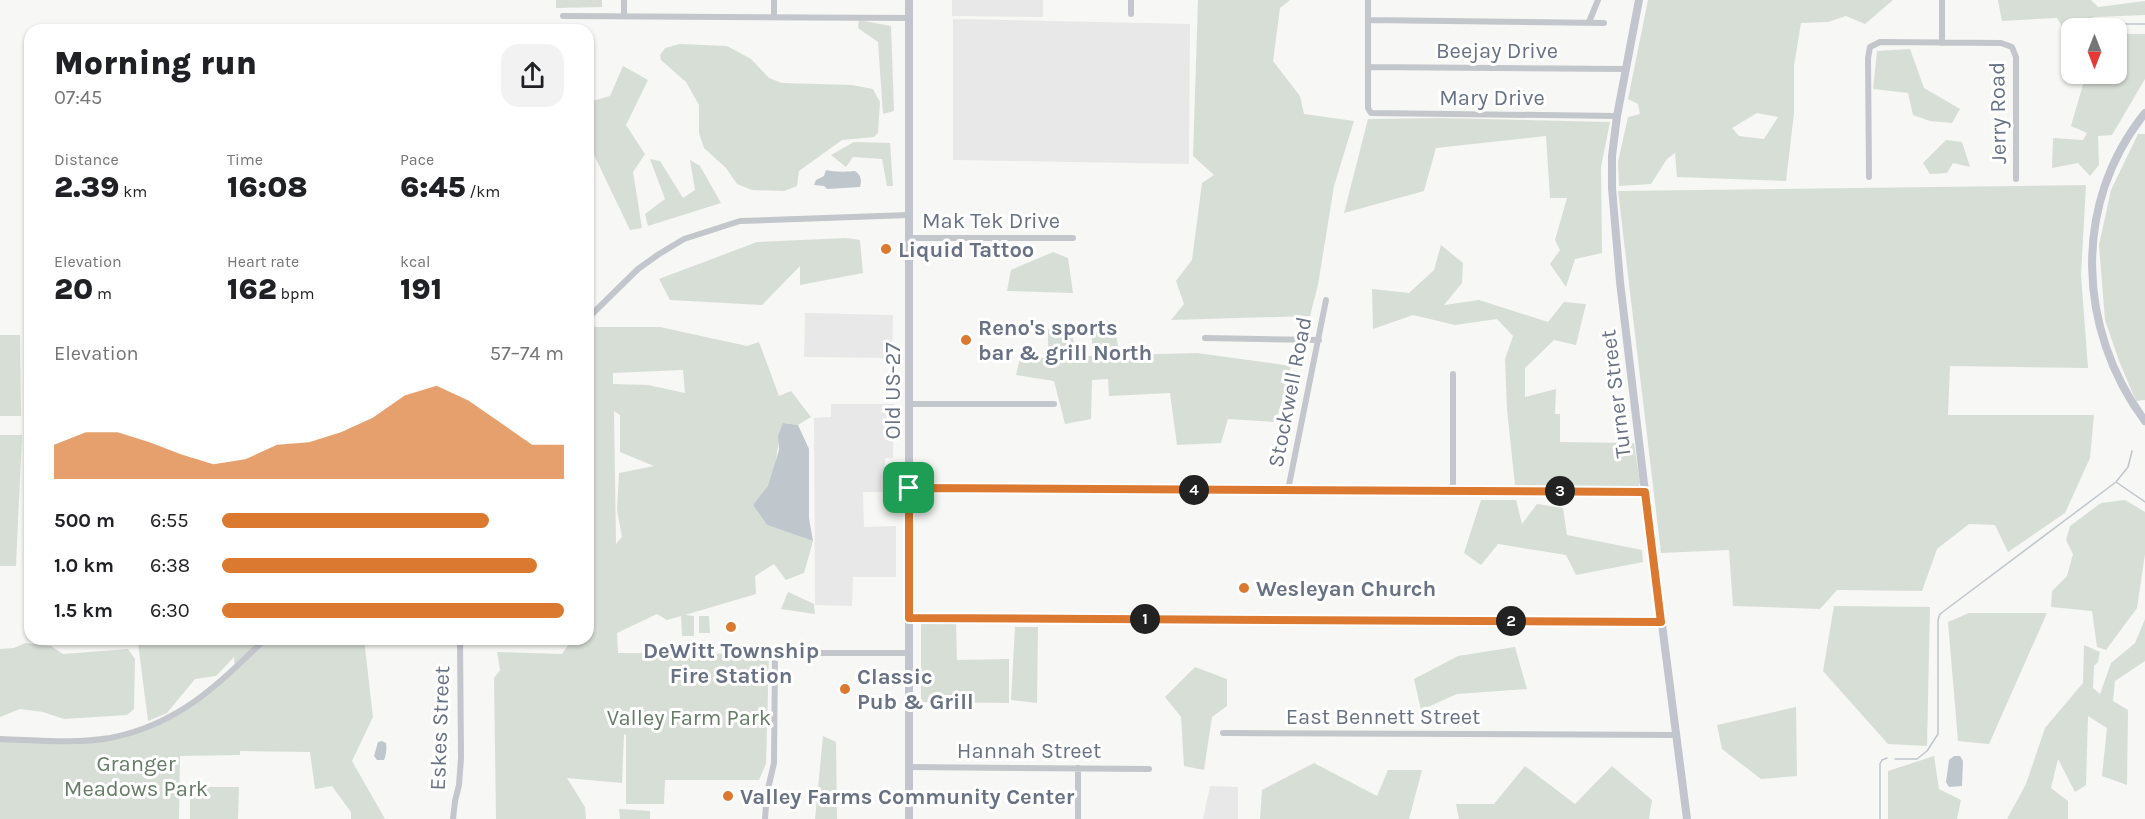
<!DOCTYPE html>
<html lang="en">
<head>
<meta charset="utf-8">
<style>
  body { margin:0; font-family:Karla,sans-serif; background:#f2f2f2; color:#202124; height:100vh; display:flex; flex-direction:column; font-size:22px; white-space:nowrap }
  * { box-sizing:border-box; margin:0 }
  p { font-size:20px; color:#757577 }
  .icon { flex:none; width:33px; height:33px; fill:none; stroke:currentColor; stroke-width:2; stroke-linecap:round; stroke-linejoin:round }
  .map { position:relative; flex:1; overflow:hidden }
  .panel { position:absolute; left:24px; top:24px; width:570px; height:621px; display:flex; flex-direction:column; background:#fff; border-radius:18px; box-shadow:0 2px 4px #0004 }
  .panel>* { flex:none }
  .needle { width:39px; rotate:180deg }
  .buttons { position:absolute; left:2061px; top:18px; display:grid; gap:12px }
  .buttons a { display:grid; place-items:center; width:66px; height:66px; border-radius:12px; background:#fff; box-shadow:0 2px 4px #0004; font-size:30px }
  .pin { position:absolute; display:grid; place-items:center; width:51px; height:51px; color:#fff; margin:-26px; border-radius:12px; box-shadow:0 3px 9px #0006 }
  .km { position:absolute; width:30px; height:30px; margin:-15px; border-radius:50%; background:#222; color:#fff; font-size:16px; line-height:30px; text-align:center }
  .round { display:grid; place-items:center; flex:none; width:63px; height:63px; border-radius:18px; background:#f2f2f2 }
  .headline { display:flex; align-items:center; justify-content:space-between; height:102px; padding:0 30px }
  h1 { font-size:33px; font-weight:800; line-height:45px }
  .metrics { display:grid; grid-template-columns:repeat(3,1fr); gap:9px; height:102px; padding:6px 30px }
  .metrics div { display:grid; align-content:center }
  .metrics b { font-size:30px; font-weight:800 }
  .metrics small { font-size:16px; font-weight:400 }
  .metrics p { font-size:16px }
  .chart { height:168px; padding:12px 30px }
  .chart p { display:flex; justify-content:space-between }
  .chart svg { width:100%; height:108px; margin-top:6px; fill:#dc7930; opacity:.7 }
  ul { padding:0 30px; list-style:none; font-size:20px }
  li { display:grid; grid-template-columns:96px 72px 1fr; align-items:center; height:45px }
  li i { height:15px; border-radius:8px; background:#dc7930 }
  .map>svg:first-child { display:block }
  .built { fill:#e8e8e8 }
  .green { fill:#d7ded6; fill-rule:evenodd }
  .water { fill:#bfc6cc }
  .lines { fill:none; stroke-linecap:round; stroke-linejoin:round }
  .stream { stroke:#bfc6cc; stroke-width:1.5 }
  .street { stroke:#c3c6ca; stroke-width:6 }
  .secondary { stroke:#c2c5cd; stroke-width:8 }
  .route-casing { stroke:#fff; stroke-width:12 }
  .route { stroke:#dc7930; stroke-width:8 }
  .poi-dot { fill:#dc7930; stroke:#fff; stroke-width:2 }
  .labels { text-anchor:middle; stroke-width:6; stroke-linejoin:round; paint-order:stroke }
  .street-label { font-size:22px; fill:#687284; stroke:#fff }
  .poi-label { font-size:22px; font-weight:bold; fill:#687284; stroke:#fff; text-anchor:start }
  .park-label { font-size:22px; fill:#667c66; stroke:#fff }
</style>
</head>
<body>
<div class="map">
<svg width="2145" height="819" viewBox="0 0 2145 819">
  <rect width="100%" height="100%" fill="#f7f7f5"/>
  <!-- built -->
  <path class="built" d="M952,0H1043V17L952,16Z
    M953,19L1190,24L1189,164L953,160Z
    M805,313L893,315L892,358L804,357Z
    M831,404H894L893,458H885L884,492H863L864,527L896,526V577H853L852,606L815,605L814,418L831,417Z
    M1210,786L1238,787V819H1203Z"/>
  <!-- green -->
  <path class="green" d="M556,0H602V7L556,8Z
    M1198,0H1290L1280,8L1273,61L1300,96L1304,114L1354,121L1334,186L1318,285L1310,316L1171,320L1184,304L1176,281L1192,260L1202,183L1214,175L1193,156Z
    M1648,0H1893L1865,24L1846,16L1828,22L1801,23L1794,66V113L1786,181L1677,177L1675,153L1667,159L1651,184L1619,186L1618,162L1628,117L1640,114L1638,104L1628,99ZM1757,113L1778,117L1764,139L1739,136L1732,128Z
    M1998,0H2091L2098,7L2145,1V15L2094,17L2089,28H2072L2071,41L2057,18L2002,21Z
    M859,20L891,26L894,111L883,114L878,42L858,28Z
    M2117,34H2145V79L2112,135L2098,136L2099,165L2090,176L2078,163L2052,168L2053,138L2083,140L2087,133L2071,126L2086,74H2116Z
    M680,44L727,46L751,59L769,78L782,83L852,85L873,89L880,102L878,133L874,137L842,140L799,171L797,186L784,191L752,190L737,184L726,168L704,148L699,133V105L686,82L661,60L660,55L665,48Z
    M1910,49L1924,88L1960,109L1952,123L1930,121L1913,115L1908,93L1873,89L1877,51Z
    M623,66L648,80L626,125L645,154L633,172L642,228L630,230L594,155L589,102L610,96Z
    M1442,118L1610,122L1601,167L1602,253L1575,259L1566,287L1550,264L1560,250L1555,240L1567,198H1550L1546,136L1436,148L1424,191L1344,213L1368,119Z
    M2138,134H2145V400L2136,401L2119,361L2105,320L2099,245L2111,190Z
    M1946,140L1962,142L1970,167L1953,163L1947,173L1930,174L1923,163Z
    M854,142L890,143L893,186H887L882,159L853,157L846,167L831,155Z
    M650,159L660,161L683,198L695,190L690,160L700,166L721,203L648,226L645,214L665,199Z
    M2086,185L2081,275L2088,368L1950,366L1948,415H2094L2090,458L2065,513L2008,552L1995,525L1969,524L1937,549L1922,591L1837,590L1820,609L1733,606L1729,550L1661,553L1618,191Z
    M846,238L860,240L863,273L800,285V266L762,305L670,300L659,279L757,242Z
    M1441,245L1463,263L1462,283L1444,305L1479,300L1548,322L1564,302L1586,304L1576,345L1554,340L1525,368V397L1556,389L1555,414H1560V442L1634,443L1640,483L1638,488L1633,490L1518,487V485H1515L1507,410L1505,359L1513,336L1497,319L1455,325L1413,315L1373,329L1372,289L1409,293L1434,270Z
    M1053,252L1068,258L1073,293L1007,291L1011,270Z
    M593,327H660L747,346L759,342L779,396L791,391L811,417L798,425L783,423C776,443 778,466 769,486C765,493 758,499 753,505L767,525L813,541L804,573L786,580L774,564L755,576L756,594L685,615L694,616V636H682L681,616L667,620L657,614L617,633L618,653L769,654L766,764L759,780H665L664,804H626V735L624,734L622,783L567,778L585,807L586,819H496L494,678L500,670L497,652L562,654L569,644L568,639H588V352L594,351ZM683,370L685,393L648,385L613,384V373ZM614,411L620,415V452L654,466L619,473L617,510L622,537L616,544Z
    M1048,329L1063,330L1072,333L1076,356H1048Z
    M1092,332L1107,333L1116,336L1120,355L1197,353L1291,366L1276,422L1228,419L1221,443L1177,445L1170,393L1109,396L1108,379L1092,380L1091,419L1065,424L1054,381L1016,375L1020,359L1092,356Z
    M0,335H20L21,416H0Z
    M0,435H22L16,566H0Z
    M1481,500H1516L1522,524L1537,504L1563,508L1567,535L1642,550L1643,562L1576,575L1566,555L1498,544L1481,565L1464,553Z
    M2125,500L2145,512V554L2137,608L2106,650L2097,647L2092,611L2051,607L2052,591L2067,576L2073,554L2066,540L2070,526L2101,503Z
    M788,592L814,604L815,614L781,609Z
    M1834,606L1930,607L1927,746L1888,744L1823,671Z
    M1969,613H2047L1989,744L1958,741L1948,622Z
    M699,616H709L710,633H699Z
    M2145,619V661L2115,681L2113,701L2128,710L2127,785L2102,776L2107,728L2088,716L2086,785L2075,792L2058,759L2051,788L2068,801V819H2007L2026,784L2045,728L2083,683L2084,645L2100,652L2098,662L2094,666L2093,688L2100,694L2111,663L2135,643Z
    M921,623H956L957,660L1009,659V703L921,702Z
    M1015,627H1038L1037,703L1011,700Z
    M165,639H364L373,717L352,761L385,819H351V812L332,786L315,789L310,752L240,751V755L180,756L179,819H0V739L84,740L127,733L182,711L235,669L234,657L216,676L195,679L167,713L148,721L138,643Z
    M25,643L51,646L63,654L128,649L135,659L134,709L127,715L64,719L43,712L20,709L0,717V649L14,648Z
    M1515,647L1527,689L1457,694L1421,710L1414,679L1458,656Z
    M1195,667L1227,679V706L1212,717L1204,770L1184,766L1181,717L1165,697Z
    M1796,707L1797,776L1761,779L1722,749L1717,725Z
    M823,736L836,742L837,819H815Z
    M1934,756L1939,789L1961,800L1957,819H1888V771Z
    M1314,763L1377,796L1388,770H1422L1409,819H1260L1262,790Z
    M1525,766L1575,804L1612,766L1652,800L1649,819H1459L1456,804H1494Z
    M190,787H239L238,819H190Z
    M619,809L650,811V819H620Z"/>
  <!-- water -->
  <path class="water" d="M826,170C833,172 847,172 855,171C861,175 862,180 860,187L827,189L824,186L814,185L816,180L824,176Z
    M783,423L798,425L809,449V518L813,541L767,525L753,505L768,486L779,450L778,436Z
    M382,741L386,743C387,748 386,756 384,760H377L374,756L378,742Z
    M1954,756H1960L1963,761L1962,786L1949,787L1946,782L1949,760Z"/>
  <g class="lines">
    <!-- stream -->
    <path class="stream" d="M2087,24H2145
      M2116,482L2145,502
      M1895,759H1917L1927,751L1938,734V620L1940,614L2116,482L2128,467L2132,451
      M1880,819V764L1882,760L1887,758"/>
    <!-- street -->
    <path class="street" d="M774,0V16
      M1368,0V108L1371,113L1617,116
      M1942,0V43
      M1131,14V0
      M563,16L909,18
      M624,16V0
      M1368,20L1604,23
      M1589,22L1598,0
      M1368,67L1625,69
      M1869,177L1868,58L1870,47L1880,42L2001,43L2012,47L2016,57V179
      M909,238H1073
      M588,318L638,269L659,254L684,239L740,221L909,215
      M1205,338L1319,340
      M1453,374V491
      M910,404H1054
      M909,488L1645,492
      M1288,490L1326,300
      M909,618L1661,622
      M1223,733L1676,735
      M0,739C36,740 74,744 110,738C177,725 219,685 265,639
      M909,767L1149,769
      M1078,768V819
      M453,819L455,801L459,785L461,758L460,639
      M765,819L767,793L774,763L775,653H908"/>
    <!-- secondary -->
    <path class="secondary" d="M1639,0L1617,116L1612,156V188L1620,282L1645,492L1687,819
      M2145,113C2072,203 2077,330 2145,421
      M909,819V0"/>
  </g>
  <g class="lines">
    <defs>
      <path id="route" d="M909,488L1645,492L1661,622L909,618Z"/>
    </defs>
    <!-- route casing -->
    <use href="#route" class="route-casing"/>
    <!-- route -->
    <use href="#route" class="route"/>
  </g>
  <!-- markers -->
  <g class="poi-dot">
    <circle cx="886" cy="249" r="6"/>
    <circle cx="966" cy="340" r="6"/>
    <circle cx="1244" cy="588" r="6"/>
    <circle cx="731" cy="627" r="6"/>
    <circle cx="845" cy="689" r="6"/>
    <circle cx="728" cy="796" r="6"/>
  </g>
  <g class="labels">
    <!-- street labels -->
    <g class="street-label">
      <text x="1497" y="58">Beejay Drive</text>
      <text x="1492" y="105">Mary Drive</text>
      <text transform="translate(1997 113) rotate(-91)" y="8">Jerry Road</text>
      <text x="991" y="228">Mak Tek Drive</text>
      <text transform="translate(892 391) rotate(-90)" y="8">Old US-27</text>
      <text transform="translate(1289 392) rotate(-79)" y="8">Stockwell Road</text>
      <text transform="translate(1615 394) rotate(-97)" y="8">Turner Street</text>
      <text x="1383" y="724">East Bennett Street</text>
      <text transform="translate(439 728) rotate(-88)" y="8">Eskes Street</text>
      <text x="1029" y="758">Hannah Street</text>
    </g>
    <!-- poi labels -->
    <g class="poi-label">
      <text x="898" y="257">Liquid Tattoo</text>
      <text x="978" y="335">Reno's sports<tspan x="978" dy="25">bar &amp; grill North</tspan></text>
      <text x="1256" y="596">Wesleyan Church</text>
      <text x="731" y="658" text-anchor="middle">DeWitt Township<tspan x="731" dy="25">Fire Station</tspan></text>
      <text x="857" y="684">Classic<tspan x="857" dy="25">Pub &amp; Grill</tspan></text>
      <text x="740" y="804">Valley Farms Community Center</text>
    </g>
    <!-- park labels -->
    <g class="park-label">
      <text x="689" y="725">Valley Farm Park</text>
      <text x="136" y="771">Granger<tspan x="136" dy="25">Meadows Park</tspan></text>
    </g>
  </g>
</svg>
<div class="buttons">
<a><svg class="needle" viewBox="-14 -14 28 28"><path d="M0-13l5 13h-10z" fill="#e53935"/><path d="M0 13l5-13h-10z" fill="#757577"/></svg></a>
</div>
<div class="pin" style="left:909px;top:488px;background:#1e9e55"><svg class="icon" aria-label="arrive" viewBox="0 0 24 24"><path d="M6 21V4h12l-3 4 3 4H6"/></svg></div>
<b class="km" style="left:1145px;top:619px">1</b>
<b class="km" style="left:1511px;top:621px">2</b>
<b class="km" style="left:1560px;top:491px">3</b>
<b class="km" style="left:1194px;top:490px">4</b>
<section class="panel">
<div class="headline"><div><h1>Morning run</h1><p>07:45</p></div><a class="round"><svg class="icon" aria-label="share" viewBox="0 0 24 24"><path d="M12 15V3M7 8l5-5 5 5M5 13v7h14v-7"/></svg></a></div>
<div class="metrics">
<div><p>Distance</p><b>2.39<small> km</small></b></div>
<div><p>Time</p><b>16:08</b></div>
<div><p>Pace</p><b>6:45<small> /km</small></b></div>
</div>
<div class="metrics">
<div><p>Elevation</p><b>20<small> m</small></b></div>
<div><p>Heart rate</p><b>162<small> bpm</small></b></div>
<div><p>kcal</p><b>191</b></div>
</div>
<div class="chart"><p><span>Elevation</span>57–74 m</p>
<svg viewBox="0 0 160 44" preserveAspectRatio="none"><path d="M0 44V30L10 25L20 25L30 29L40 34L50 38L60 36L70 30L80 29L90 25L100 19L110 10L120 6L130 12L140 21L150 30L160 30V44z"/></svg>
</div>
<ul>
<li><b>500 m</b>6:55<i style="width:78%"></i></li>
<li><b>1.0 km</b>6:38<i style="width:92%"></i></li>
<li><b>1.5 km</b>6:30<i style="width:100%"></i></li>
</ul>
</section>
</div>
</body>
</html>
